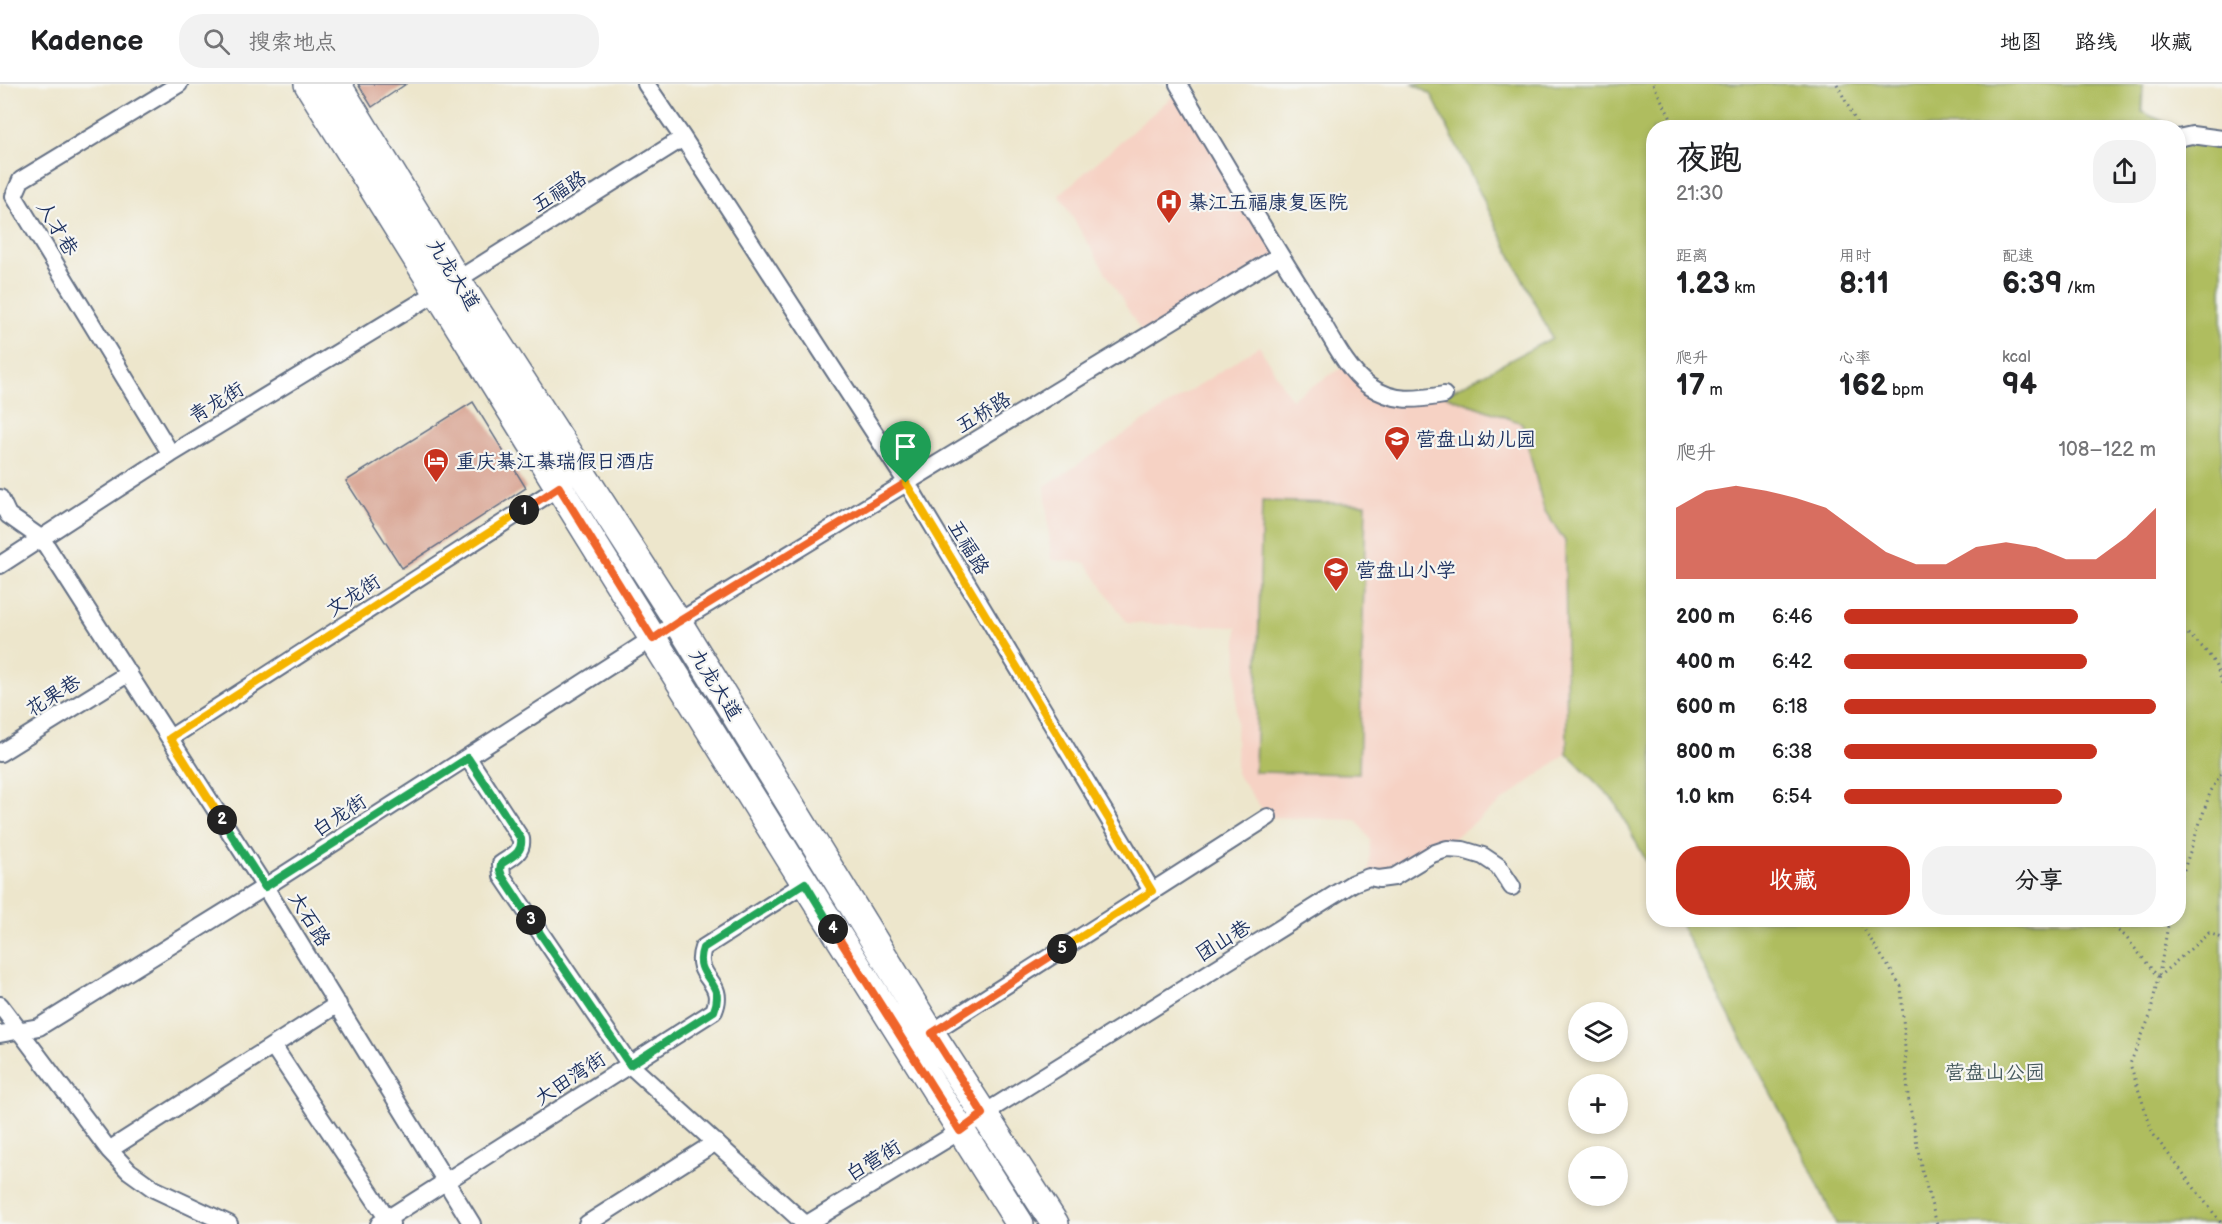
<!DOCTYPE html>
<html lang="zh">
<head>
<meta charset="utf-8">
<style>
  body { margin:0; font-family:"Balsamiq Sans","LXGW WenKai TC",sans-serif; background:#f2f2f2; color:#202124; height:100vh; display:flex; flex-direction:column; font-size:22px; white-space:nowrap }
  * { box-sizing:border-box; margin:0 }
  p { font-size:20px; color:#757577 }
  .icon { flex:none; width:33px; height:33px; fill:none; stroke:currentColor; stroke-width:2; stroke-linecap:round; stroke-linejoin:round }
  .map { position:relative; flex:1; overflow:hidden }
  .panel { position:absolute; left:1646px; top:36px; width:540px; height:807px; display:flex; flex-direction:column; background:#fff; border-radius:24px; box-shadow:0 3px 9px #0003 }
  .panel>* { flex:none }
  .buttons { position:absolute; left:1568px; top:918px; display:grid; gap:12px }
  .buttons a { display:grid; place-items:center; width:60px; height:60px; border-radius:50%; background:#fff; box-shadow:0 3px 9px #0003; font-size:30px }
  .pin { position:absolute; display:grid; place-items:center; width:51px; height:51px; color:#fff; margin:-62px -26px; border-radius:50% 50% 50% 0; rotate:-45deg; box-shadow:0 0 6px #0007 }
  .pin .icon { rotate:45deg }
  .km { position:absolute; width:30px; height:30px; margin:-15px; border-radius:50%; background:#222; color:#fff; font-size:16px; line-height:30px; text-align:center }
  .round { display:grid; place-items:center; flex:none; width:63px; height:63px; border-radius:24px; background:#f2f2f2 }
  .overview { display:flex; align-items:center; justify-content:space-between; height:102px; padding:0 30px }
  h1 { font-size:33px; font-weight:700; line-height:45px }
  .stats { display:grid; grid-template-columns:repeat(3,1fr); gap:9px; height:102px; padding:6px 30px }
  .stats div { display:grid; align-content:center }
  .stats b { font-size:30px; font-weight:700 }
  .stats small { font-size:16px; font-weight:400 }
  .stats p { font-size:16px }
  .chart { height:168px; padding:12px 30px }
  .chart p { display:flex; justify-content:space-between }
  .chart svg { width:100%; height:108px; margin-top:6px; fill:#c8321e; opacity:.7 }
  .action { display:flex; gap:12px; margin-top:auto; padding:12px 30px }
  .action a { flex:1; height:69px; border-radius:24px; background:#c8321e; color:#fff; font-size:24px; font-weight:700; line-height:69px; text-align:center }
  .action a+a { background:#f2f2f2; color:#202124 }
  ul { padding:0 30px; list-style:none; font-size:20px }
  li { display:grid; grid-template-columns:96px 72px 1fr; align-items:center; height:45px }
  li i { height:15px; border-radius:8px; background:#c8321e }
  header { display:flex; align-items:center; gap:36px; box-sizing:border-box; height:84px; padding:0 30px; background:#fff; border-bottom:2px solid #e0e0e0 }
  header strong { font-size:28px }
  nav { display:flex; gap:33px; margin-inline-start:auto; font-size:21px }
  .search { width:420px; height:54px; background:#f2f2f2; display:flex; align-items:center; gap:15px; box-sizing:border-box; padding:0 21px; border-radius:24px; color:#757577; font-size:22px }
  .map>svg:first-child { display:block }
  .built { fill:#f6d2c4 }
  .green { fill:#afbd5f; stroke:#65765e; stroke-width:1.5 }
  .building { fill:#d59b88 }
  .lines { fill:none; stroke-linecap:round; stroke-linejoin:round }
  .street-casing { stroke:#646f84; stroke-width:20 }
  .primary-casing { stroke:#646f84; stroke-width:30 }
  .path { stroke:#646f84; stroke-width:3; stroke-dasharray:1.5 4.5; stroke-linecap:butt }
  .street { stroke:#fff; stroke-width:16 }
  .primary { stroke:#fff; stroke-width:27 }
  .split-1-casing { stroke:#fff; stroke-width:12 }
  .split-2-casing { stroke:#fff; stroke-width:12 }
  .split-3-casing { stroke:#fff; stroke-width:12 }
  .split-4-casing { stroke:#fff; stroke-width:12 }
  .split-5-casing { stroke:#fff; stroke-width:12 }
  .split-6-casing { stroke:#fff; stroke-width:12 }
  .split-1 { stroke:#f0652b; stroke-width:8 }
  .split-2 { stroke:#f5b400; stroke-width:8 }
  .split-3 { stroke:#22a559; stroke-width:8 }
  .split-4 { stroke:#22a559; stroke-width:8 }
  .split-5 { stroke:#f0652b; stroke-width:8 }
  .split-6 { stroke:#f5b400; stroke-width:8 }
  .labels { text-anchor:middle; stroke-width:4.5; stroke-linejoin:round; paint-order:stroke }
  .street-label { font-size:20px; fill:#1b2f5e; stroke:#f6f6f2 }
  .poi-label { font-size:20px; fill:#1b2f5e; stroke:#f6f6f2; text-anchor:start }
  .park-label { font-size:20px; fill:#475a5e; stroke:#f6f6f2 }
</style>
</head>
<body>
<header>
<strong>Kadence</strong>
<div class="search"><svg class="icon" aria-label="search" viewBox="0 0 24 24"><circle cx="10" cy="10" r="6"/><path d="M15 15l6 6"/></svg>搜索地点</div>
<nav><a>地图</a><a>路线</a><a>收藏</a></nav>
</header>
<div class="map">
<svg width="2222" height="1140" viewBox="0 0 2222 1140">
  <rect width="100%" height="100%" fill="#f6f6f2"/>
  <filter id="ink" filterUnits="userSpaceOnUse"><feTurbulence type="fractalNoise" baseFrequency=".0167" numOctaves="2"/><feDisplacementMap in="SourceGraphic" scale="12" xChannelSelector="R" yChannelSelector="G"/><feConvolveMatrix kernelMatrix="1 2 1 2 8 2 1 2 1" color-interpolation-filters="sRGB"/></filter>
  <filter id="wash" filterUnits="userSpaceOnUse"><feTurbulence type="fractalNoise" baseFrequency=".008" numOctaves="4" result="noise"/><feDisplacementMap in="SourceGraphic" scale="24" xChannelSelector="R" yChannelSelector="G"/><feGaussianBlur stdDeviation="1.35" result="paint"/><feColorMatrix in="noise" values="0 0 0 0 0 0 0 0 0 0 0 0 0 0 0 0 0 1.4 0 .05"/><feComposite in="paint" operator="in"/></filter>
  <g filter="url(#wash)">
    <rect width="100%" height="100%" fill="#ede6cc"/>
    <!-- built -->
    <path class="built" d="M1181,5L1280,171L1145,254L1059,111Z
      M1259,262L1291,315L1348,280L1390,314L1444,311L1522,339L1544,426L1565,457L1567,669L1432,770L1394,793H1369L1370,756L1357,736L1268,733L1236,689L1237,543L1127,539L1086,479L1051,476L1045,402Z"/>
    <!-- green -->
    <path class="green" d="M1413,0H2143L2142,28L2176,43L1653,44V790L1614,717L1567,669L1565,457L1544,426L1522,339L1444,311L1552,254L1431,10Z
      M2178,44L2192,51L2222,55V1140H1836L1806,1075L1678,836H2178Z
      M1262,417L1366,420L1359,690L1255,688Z"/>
    <g id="blocks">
      <!-- building -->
      <path class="building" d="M358,0H406L372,23Z
        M473,318L526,404L402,484L346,397Z"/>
    </g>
  </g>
  <g filter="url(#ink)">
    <use href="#blocks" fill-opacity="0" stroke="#646f84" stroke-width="1.5"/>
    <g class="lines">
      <defs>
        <path id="street" d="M646,0L683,54
          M1178,0C1223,77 1268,153 1316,228C1330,251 1347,287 1369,302C1395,319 1415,316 1444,311
          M2178,54L2192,51L2222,55
          M171,370L14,112L21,96L179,0
          M0,414L8,431L42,455L265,803L472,1140
          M0,481L171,370L457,196L683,54L907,399L1152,807
          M170,654L559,403
          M0,669L129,589
          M468,674L521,755C523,769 511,773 501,780L502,792L630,981L805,1140
          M0,921L109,1066L129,1087L154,1105L229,1140
          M931,949L1268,733
          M0,950L39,943L265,803L678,538L1280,171
          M273,962L391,1140
          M109,1066L338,920
          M379,1140L714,927C727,896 692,895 703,864L805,799
          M587,1140L716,1058
          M807,1140L960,1047L983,1030L1353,799L1369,793L1379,795L1394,793L1432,770L1447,765L1463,766L1483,772L1498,782L1512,803"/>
        <path id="primary" d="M308,0L805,799L1020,1140
          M337,0L457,196L678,538L931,949L1055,1140"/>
      </defs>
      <!-- street casing -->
      <use href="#street" class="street-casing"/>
      <!-- primary casing -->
      <use href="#primary" class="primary-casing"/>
      <!-- path -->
      <path class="path" d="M1653,0L1676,44
        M1837,0L1859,44
        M2178,543C2199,557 2217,575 2222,600
        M2178,803L2210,709L2222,687
        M1858,836L1901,902L1908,1012L1922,1087L1937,1140
        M2104,836L2125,852L2158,893L2150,932L2130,980L2153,1050L2222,1140
        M2159,891L2169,836
        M2158,893L2209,849L2222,854"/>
      <!-- street -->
      <use href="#street" class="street"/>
      <!-- primary -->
      <use href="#primary" class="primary"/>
    </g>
  </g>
  <g class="lines" filter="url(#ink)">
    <defs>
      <path id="split-1" d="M524,426L559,403L653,555L678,538L906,399"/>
      <path id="split-2" d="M222,736L170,654L524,426"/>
      <path id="split-3" d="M222,736L265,803L468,674L521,755C523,769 511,773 501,780L500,786L502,792L531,836"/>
      <path id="split-4" d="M531,836L630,981L714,927C727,896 692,895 703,864L805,799L833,845"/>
      <path id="split-5" d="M833,845L960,1047L983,1030L932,949L1062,865"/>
      <path id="split-6" d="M906,399L1152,807L1062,865"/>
    </defs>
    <!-- split-1 casing -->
    <use href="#split-1" class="split-1-casing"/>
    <!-- split-2 casing -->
    <use href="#split-2" class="split-2-casing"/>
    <!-- split-3 casing -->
    <use href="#split-3" class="split-3-casing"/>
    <!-- split-4 casing -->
    <use href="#split-4" class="split-4-casing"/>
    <!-- split-5 casing -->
    <use href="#split-5" class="split-5-casing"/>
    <!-- split-6 casing -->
    <use href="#split-6" class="split-6-casing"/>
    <!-- split-1 -->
    <use href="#split-1" class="split-1"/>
    <!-- split-2 -->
    <use href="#split-2" class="split-2"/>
    <!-- split-3 -->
    <use href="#split-3" class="split-3"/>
    <!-- split-4 -->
    <use href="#split-4" class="split-4"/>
    <!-- split-5 -->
    <use href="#split-5" class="split-5"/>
    <!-- split-6 -->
    <use href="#split-6" class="split-6"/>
  </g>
  <!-- icons -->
  <defs>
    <symbol id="hospital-pin" viewBox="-11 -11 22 30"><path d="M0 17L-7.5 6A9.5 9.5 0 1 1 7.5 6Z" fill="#c8321e" stroke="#f6f6f2"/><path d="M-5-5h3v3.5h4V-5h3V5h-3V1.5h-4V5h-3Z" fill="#fff"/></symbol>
    <symbol id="school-pin" viewBox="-11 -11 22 30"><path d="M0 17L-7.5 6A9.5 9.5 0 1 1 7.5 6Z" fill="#c8321e" stroke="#f6f6f2"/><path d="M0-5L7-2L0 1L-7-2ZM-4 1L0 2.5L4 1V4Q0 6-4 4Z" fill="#fff"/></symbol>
    <symbol id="hotel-pin" viewBox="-11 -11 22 30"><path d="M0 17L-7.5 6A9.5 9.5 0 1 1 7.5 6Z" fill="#c8321e" stroke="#f6f6f2"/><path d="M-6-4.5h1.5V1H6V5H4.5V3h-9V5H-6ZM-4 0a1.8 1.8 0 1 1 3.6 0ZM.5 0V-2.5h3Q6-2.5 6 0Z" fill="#fff"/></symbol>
  </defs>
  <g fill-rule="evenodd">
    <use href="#hospital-pin" x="1154" y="103" width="30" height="40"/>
    <use href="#school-pin" x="1382" y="340" width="30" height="40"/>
    <use href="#hotel-pin" x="421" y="362" width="30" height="40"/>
    <use href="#school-pin" x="1321" y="471" width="30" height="40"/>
  </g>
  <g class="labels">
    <!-- street labels -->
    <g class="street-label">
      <text transform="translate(559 107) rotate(-32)" y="7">五福路</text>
      <text transform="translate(58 144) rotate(59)" y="7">人才巷</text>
      <text transform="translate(454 190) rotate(58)" y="7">九龙大道</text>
      <text transform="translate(216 318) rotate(-31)" y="7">青龙街</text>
      <text transform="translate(983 328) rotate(-31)" y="7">五桥路</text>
      <text transform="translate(969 463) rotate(59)" y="7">五福路</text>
      <text transform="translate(353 511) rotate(-33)" y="7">文龙街</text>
      <text transform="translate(716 600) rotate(58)" y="7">九龙大道</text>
      <text transform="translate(53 611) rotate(-32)" y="7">花果巷</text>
      <text transform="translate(339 731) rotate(-33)" y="7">白龙街</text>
      <text transform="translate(310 835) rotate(58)" y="7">大石路</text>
      <text transform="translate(1223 856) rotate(-32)" y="7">团山巷</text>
      <text transform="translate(570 994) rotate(-33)" y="7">大田湾街</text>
      <text transform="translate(873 1076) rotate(-31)" y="7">白营街</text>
    </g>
    <!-- poi labels -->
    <g class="poi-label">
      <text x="1188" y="125">綦江五福康复医院</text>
      <text x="1416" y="362">营盘山幼儿园</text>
      <text x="456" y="384">重庆綦江綦瑞假日酒店</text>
      <text x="1356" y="493">营盘山小学</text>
    </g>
    <!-- park labels -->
    <g class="park-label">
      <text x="1995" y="995">营盘山公园</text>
    </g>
  </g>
</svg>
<div class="buttons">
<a><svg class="icon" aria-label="layers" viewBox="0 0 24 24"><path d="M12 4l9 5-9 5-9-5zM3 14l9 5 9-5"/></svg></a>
<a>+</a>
<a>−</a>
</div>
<div class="pin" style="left:906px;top:399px;background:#1e9e55"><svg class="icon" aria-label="arrive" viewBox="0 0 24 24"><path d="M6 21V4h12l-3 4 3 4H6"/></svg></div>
<b class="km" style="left:524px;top:426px">1</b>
<b class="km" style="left:222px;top:736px">2</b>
<b class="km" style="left:531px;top:836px">3</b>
<b class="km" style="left:833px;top:845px">4</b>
<b class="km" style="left:1062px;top:865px">5</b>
<section class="panel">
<div class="overview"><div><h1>夜跑</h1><p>21:30</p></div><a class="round"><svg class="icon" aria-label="share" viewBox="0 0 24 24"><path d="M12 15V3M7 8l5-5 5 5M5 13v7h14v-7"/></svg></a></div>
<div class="stats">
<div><p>距离</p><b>1.23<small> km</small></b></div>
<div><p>用时</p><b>8:11</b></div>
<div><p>配速</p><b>6:39<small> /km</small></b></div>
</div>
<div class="stats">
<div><p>爬升</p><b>17<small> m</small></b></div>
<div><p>心率</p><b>162<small> bpm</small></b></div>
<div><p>kcal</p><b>94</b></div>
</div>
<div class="chart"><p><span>爬升</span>108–122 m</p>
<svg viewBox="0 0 160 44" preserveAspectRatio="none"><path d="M0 44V15L10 8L20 6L30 8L40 11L50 15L60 24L70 33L80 38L90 38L100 31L110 29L120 31L130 36L140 36L150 27L160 15V44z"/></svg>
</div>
<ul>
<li><b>200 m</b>6:46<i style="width:75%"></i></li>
<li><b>400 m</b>6:42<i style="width:78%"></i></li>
<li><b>600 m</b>6:18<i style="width:100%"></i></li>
<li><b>800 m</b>6:38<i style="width:81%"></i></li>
<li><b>1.0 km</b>6:54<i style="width:70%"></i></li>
</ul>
<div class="action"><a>收藏</a><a>分享</a></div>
</section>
</div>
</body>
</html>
